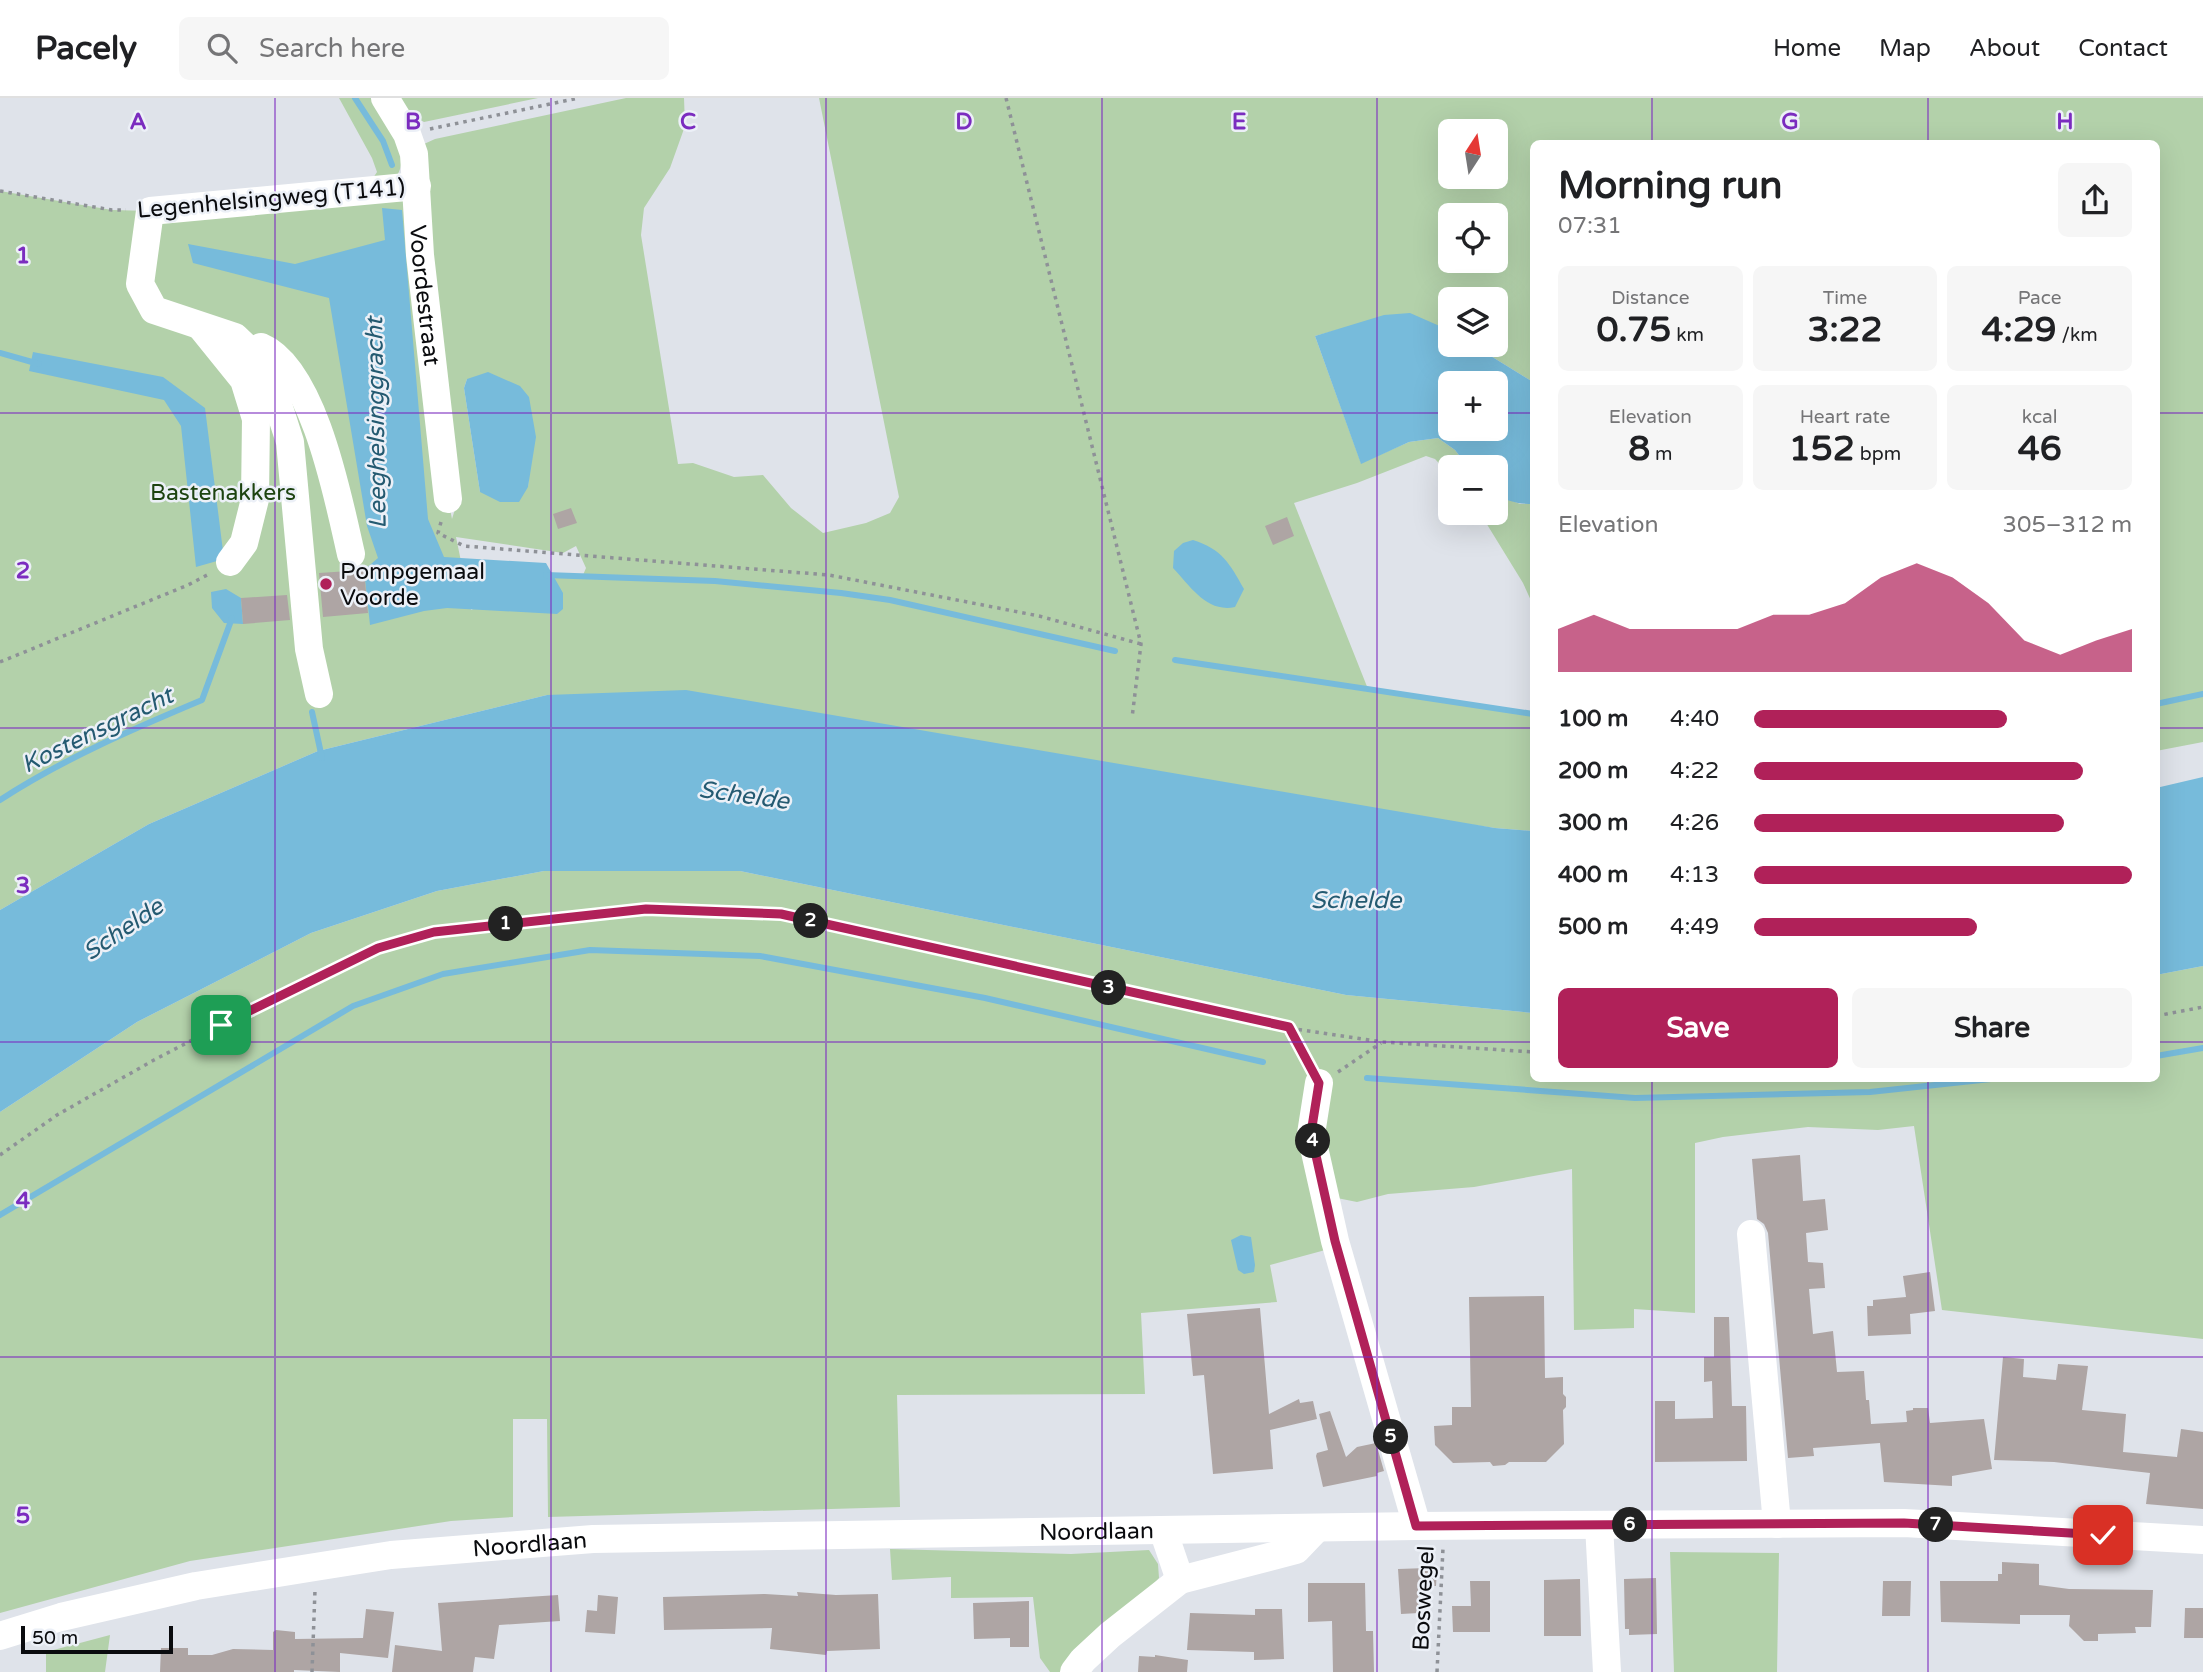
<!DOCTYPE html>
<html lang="en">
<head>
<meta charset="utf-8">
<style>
  body { margin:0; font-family:"Varela Round",sans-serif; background:#f6f6f6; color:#202124; height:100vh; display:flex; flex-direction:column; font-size:26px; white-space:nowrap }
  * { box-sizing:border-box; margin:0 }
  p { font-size:23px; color:#757577 }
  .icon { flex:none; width:38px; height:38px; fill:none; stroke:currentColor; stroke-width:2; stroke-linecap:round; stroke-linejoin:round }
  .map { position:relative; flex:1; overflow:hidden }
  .sheet { position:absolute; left:1530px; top:42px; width:630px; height:942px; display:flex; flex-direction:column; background:#fff; border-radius:10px; box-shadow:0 7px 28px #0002 }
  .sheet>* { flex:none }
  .needle { width:46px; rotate:12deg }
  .fabs { position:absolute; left:1438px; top:21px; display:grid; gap:14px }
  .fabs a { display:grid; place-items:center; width:70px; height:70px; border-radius:10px; background:#fff; box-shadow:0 7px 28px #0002; font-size:35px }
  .scale { position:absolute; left:21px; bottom:18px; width:152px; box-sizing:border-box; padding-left:7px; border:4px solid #0a0b0e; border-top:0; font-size:19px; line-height:24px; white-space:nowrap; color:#0a0b0e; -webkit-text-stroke:5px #ecf0f7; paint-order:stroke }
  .pin { position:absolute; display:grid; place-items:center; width:60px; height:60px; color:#fff; margin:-30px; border-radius:14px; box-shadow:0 4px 10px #0006 }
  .km { position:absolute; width:35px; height:35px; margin:-18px; border-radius:50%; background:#222; color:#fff; font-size:19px; line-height:35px; text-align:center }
  .round { display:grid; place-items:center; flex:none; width:74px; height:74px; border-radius:10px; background:#f6f6f6 }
  .headline { display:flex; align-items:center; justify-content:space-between; height:119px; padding:0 28px }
  h1 { font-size:38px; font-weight:800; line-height:52px }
  .figures { display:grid; grid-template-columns:repeat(3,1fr); gap:10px; height:119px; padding:7px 28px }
  .figures div { display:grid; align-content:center; border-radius:10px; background:#f6f6f6; text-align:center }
  .figures b { font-size:35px; font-weight:800 }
  .figures small { font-size:19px; font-weight:400 }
  .figures p { font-size:19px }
  .chart { height:196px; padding:14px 28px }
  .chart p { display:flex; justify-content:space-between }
  .chart svg { width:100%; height:126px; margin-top:7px; fill:#b02159; opacity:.7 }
  .cta { display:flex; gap:14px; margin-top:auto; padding:14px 28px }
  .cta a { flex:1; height:80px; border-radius:10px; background:#b02159; color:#fff; font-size:28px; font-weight:800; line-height:80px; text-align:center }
  .cta a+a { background:#f6f6f6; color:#202124 }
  ul { padding:0 28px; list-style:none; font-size:23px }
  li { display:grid; grid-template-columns:112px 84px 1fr; align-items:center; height:52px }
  li i { height:18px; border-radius:9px; background:#b02159 }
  header { display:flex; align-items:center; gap:42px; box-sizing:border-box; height:98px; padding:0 35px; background:#fff; border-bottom:2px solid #e0e0e0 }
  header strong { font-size:33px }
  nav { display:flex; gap:38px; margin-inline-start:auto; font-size:24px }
  .search { width:490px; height:63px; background:#f6f6f6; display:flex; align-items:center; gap:18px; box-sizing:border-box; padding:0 24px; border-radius:10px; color:#757577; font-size:26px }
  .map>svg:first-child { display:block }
  .green { fill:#b3d1aa; fill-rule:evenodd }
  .water { fill:#77bbdb; fill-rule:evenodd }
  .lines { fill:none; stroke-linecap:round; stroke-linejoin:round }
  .stream { stroke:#77bbdb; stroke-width:6 }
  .building { fill:#aea5a4 }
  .path { stroke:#8e9197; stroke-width:3.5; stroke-dasharray:3.5 5; stroke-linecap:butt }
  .minor { stroke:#fff; stroke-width:28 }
  .route-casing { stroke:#fff; stroke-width:14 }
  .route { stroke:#b02159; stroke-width:9 }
  .grid { fill:none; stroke:#7b2cbf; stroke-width:2; stroke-opacity:0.55 }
  .poi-dot { fill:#b02159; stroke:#ecf0f7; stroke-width:2.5 }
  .labels { text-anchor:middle; stroke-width:5; stroke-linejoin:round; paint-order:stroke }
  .street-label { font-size:23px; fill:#0a0b0e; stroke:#ecf0f7 }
  .park-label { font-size:23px; fill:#1d4310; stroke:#ecf0f7 }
  .poi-label { font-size:23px; fill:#0a0b0e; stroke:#ecf0f7; text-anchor:start }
  .water-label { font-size:24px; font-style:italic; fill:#245a71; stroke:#ecf0f7 }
  .grid-label { font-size:23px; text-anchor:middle; font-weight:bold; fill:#7b2cbf; stroke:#ecf0f7; stroke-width:5; stroke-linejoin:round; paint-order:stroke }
</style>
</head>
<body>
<header>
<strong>Pacely</strong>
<div class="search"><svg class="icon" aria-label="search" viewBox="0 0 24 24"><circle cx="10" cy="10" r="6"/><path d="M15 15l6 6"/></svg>Search here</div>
<nav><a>Home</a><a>Map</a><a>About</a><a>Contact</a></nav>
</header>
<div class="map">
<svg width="2203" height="1574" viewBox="0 0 2203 1574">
  <rect width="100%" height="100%" fill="#dfe3ea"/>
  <!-- green -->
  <path class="green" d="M339,0H371C383,18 412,57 397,77L371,83L377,74L372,60Z
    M391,0H538L424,24L400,10Z
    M626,0H684L685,28L670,70L644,110L641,137L678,366L693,365L734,379L763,377L791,410L823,435L866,425L890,415L899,399L819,0H2203V644L2156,653V46H1533V284L1473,247H1496V201H1451V233L1444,229H1348L1315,238L1361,365L1409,344L1438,340L1455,352L1468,369H1451V378L1435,361L1426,358L1357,385L1294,405L1368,591L1533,616V733L1495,730L547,597L318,653L149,726L0,812V93L112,112L150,113L417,88L448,401L452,421L456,408L435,254L424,46L435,41ZM1451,33H1496V79H1451ZM1451,117H1496V163H1451ZM467,281L529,377L528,389L480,394L464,290ZM456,439L563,455L576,448L586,470L583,477L554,476L471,512Z
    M1496,396L1520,406H1533V507L1523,485L1480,415H1496Z
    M544,773H740L1346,897L1533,915V980H2156V877L2203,868V1241L1942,1212L1914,1028L1878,1032L1808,1029L1723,1039L1695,1045V1215L1634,1211V1230L1574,1232L1572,1071L1474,1089L1388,1096L1357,1104L1337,1100L1329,1151L1270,1167L1277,1204L1141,1215L1145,1296L897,1297L900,1409L548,1419L547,1321H513V1419L451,1423L190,1463L0,1515V1014L137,924L311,835L437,793Z
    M890,1451L1071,1456L1149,1452L1158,1466L1159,1480L1145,1496L1061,1574H1050L1040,1560L1033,1499L951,1500V1479L892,1482Z
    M1670,1454L1779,1455L1777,1574H1674Z
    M110,1537L105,1574H46V1554Z"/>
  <!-- water -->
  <path class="water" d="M382,110L402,112L428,421L444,459L546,465L563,495V511L557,516L447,510L424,513L370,527L364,472L378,460L367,428L329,200L193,165L188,146L295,166L385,142Z
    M1410,215L1451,233V247H1473L1533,284V406C1520,406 1507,404 1496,396V369H1468L1455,352L1438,340L1409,344L1361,366L1315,238L1384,217ZM1451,285H1496V331H1451Z
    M33,254L163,279L205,310L224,461L196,469L181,328L164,302L29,273Z
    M488,274L520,288L529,299L536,339L528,389L519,404H500L480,394L464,290L467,281Z
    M1193,442C1222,451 1230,466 1244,491L1235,509C1207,515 1191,489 1173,470L1174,453L1183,445Z
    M226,491L241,500L243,526L224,525L212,510L211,494Z
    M686,592L1495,730L1533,733V915L1346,897L740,773H544L437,793L311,835L137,924L0,1014V812L149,726L318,653L547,597Z
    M2203,679V868L2156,877V690Z
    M1241,1137L1251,1139L1255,1167L1254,1174L1244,1176L1238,1172L1231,1142Z"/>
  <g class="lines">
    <!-- stream -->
    <path class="stream" d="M355,0L383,43L392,67
      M0,255L39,266
      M546,477L715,483L841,495L890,502L1115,553
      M1175,562L1533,616
      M2156,606L2203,596
      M312,614L322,660
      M0,702C63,661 133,631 202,602L232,520
      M2156,958L2203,950
      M1367,980L1635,1000L1870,994L2000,980
      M0,1117L353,908L443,876L590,852L760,858L985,900L1263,964"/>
  </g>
  <!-- building -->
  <path class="building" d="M571,410L577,425L558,431L553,416Z
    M1287,419L1294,438L1273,447L1265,428Z
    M364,472L368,515L323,519L319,475Z
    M287,497L290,522L243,526L241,500Z
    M1800,1057L1803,1103L1825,1101L1828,1132L1806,1135L1808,1164L1823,1165L1825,1190L1809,1191L1813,1236L1833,1233L1837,1274L1864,1273L1866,1302H1869L1871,1326L1907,1324L1906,1313L1913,1312V1310H1928L1930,1325L1984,1321L1992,1371L1952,1378V1388L1884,1384L1880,1345L1813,1350L1814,1358L1788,1360L1768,1135L1764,1126L1757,1121L1752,1061Z
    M1930,1174L1935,1213L1910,1216L1911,1236L1868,1238L1867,1208H1873V1202L1906,1199L1903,1178Z
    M1544,1198L1545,1280L1563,1279V1296L1566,1299V1309L1563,1312L1564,1346L1546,1364H1509L1505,1367L1493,1368L1490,1364L1453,1365L1435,1347L1434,1328L1452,1327V1309H1471L1469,1199Z
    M1260,1210L1269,1316L1299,1301L1300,1305L1313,1303L1317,1321L1270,1332L1273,1371L1213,1376L1204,1277L1193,1278L1187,1216Z
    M1714,1219H1729L1732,1308H1746L1747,1363L1655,1364V1303H1675V1321L1713,1320L1712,1283L1704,1284V1259H1714Z
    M2003,1259L2024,1261L2023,1279L2056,1282L2058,1266L2088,1268L2082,1312L2126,1316L2123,1354L2177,1359L2181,1331L2203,1334V1411L2146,1406L2150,1375L2054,1364L1994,1362Z
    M1330,1313L1346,1359L1357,1349L1376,1345L1384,1373L1377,1375V1378L1323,1389L1316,1358L1317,1355L1328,1352L1319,1316Z
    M2002,1464L2039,1466V1487L2069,1491L2153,1492L2151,1529H2135L2136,1535L2098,1536V1543H2084L2069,1528L2070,1517H2020V1526L1941,1524L1940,1483H1998V1476H2002Z
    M1427,1470L1437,1471L1436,1488L1418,1487L1419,1515L1401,1516L1398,1471Z
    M1656,1480L1657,1536L1629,1537V1531H1625L1624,1481Z
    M1580,1481L1581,1538H1544V1482Z
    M1470,1483H1490V1534H1453L1452,1508H1471Z
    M1883,1483H1911L1910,1518H1882Z
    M1308,1485H1365L1366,1533H1373L1374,1574H1333L1332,1523L1308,1524Z
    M797,1494L836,1497L878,1496L880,1551L827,1553L826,1557L770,1551L772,1530L664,1532L663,1499L765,1496L798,1498Z
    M558,1497L560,1523L499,1527L494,1561L475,1559L473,1574H392L395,1547L442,1553L438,1505Z
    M598,1497L618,1499L615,1536L585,1534L587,1512L597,1513Z
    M1029,1503V1549H1010V1540L974,1541L973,1505Z
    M2185,1510H2203V1540H2184Z
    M366,1511L394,1514L388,1560L340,1555V1574L294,1572V1574H160L161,1550H188V1557H212L233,1551L273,1552V1534L276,1532L295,1534V1541L363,1540Z
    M1255,1511H1282L1284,1561L1254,1562V1554L1187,1552L1190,1515L1255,1517Z
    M1155,1557L1188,1562L1187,1574H1138L1139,1558L1155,1559Z"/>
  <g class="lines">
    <!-- path -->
    <path class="path" d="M1006,0L1141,546L1132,620
      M430,31L579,0
      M0,93L112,112H126
      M441,424L438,435L464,448L829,477L1039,518L1141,546
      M0,564L188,487L211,475
      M2156,918L2203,909
      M1289,930L1307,964
      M1338,974L1381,945
      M0,1057L57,1017L154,962L288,892L378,850L434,834L645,811L781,816L1295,931L1382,944L1533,954
      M312,1574L315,1492
      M1437,1574L1443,1450"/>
    <!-- minor -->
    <g class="minor">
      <path id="s1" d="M385,0L407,36L414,56L420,157L448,401"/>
      <path d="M202,230L244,282L256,321L255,401L244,445L230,464"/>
      <path d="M261,249C314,271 339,404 351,456"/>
      <path d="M319,596L309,551L290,344L266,269L235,239L154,212L140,186L150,113L417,88"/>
      <path d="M1319,985L1311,1036L1335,1143L1417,1428"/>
      <path d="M1751,1136L1777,1426"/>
      <path d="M1599,1427L1607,1574"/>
      <path d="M1163,1432L1180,1482"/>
      <path id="s2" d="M0,1538L61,1519L196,1488L315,1469L391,1457L593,1441L1417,1428L1904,1425L2203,1442"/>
      <path d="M1074,1574L1083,1562L1110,1537L1180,1482L1296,1452L1317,1430"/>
    </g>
  </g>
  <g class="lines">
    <defs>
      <path id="route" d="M221,927L378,850L434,834L646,811L781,816L1289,929L1319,985L1311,1035L1335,1143L1416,1428L1904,1425L2103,1437"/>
    </defs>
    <!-- route casing -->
    <use href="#route" class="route-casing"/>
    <!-- route -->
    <use href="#route" class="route"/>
  </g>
  <!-- grid -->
  <path class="grid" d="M275,0V1574M551,0V1574M826,0V1574M1102,0V1574M1377,0V1574M1652,0V46M1928,0V46M0,315H1451M1496,315H1533M2156,315H2203M0,630H1533M2156,630H2203M0,944H1533M2156,944H2203M1652,980V1574M1928,980V1574M0,1259H2203"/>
  <!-- markers -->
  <circle class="poi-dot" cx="326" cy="486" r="7"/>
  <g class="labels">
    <!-- street labels -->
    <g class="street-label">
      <text transform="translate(271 100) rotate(-5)" y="8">Legenhelsingweg (T141)</text>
      <text dy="8" stroke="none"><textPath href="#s1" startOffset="205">Voordestraat</textPath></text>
      <text dy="8" stroke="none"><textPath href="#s2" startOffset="1106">Noordlaan</textPath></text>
      <text dy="8" stroke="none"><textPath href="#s2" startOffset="539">Noordlaan</textPath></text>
      <text transform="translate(1423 1500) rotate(-87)" y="8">Boswegel</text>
    </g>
    <!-- park labels -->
    <g class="park-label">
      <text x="223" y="402">Bastenakkers</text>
    </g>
    <!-- poi labels -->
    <g class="poi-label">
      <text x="340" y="481">Pompgemaal<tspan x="340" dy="26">Voorde</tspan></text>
    </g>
    <!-- water labels -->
    <g class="water-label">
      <text transform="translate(376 325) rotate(-91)" y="8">Leeghelsinggracht</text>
      <text transform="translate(97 632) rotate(-26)" y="8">Kostensgracht</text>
      <text transform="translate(744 697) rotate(8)" y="8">Schelde</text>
      <text x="1356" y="810">Schelde</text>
      <text transform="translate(123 831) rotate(-34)" y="8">Schelde</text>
    </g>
  </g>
  <g class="grid-label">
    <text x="138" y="31">A</text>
    <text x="413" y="31">B</text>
    <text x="688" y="31">C</text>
    <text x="964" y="31">D</text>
    <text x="1239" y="31">E</text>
    <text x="1790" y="31">G</text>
    <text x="2065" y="31">H</text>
    <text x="23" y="165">1</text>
    <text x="23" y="480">2</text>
    <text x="23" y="795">3</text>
    <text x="23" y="1110">4</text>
    <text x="23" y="1425">5</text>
  </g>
</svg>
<div class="fabs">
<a><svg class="needle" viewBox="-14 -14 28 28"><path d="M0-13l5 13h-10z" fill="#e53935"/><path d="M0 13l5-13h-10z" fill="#757577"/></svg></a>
<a><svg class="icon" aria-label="locate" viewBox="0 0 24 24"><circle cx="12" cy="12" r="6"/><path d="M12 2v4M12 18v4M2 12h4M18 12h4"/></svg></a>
<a><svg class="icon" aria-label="layers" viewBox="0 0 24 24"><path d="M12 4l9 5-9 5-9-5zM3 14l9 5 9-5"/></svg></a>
<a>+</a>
<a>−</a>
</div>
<div class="scale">50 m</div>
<div class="pin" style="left:221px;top:927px;background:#1e9e55"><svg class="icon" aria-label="arrive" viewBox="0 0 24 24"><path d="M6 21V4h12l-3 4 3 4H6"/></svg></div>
<div class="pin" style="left:2103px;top:1437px;background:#d93025"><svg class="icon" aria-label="check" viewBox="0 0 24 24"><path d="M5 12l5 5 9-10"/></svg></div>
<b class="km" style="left:506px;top:826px">1</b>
<b class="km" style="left:811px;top:823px">2</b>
<b class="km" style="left:1109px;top:890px">3</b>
<b class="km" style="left:1313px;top:1043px">4</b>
<b class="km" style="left:1391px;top:1339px">5</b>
<b class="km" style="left:1630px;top:1427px">6</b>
<b class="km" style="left:1936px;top:1427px">7</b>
<section class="sheet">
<div class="headline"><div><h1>Morning run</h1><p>07:31</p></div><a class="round"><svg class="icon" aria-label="share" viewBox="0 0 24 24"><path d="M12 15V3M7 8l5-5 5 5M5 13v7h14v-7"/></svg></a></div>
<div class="figures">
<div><p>Distance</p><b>0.75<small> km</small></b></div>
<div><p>Time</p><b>3:22</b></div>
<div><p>Pace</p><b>4:29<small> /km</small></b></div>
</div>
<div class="figures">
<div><p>Elevation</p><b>8<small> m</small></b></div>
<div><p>Heart rate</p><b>152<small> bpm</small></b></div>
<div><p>kcal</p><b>46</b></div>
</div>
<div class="chart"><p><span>Elevation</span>305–312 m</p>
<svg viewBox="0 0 160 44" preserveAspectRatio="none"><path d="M0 44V29L10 24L20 29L30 29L40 29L50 29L60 24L70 24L80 20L90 11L100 6L110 11L120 20L130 33L140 38L150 33L160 29V44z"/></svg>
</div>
<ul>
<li><b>100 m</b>4:40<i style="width:67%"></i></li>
<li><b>200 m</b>4:22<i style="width:87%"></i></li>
<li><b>300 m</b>4:26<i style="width:82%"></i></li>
<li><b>400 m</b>4:13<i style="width:100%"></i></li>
<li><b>500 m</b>4:49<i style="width:59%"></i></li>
</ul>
<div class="cta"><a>Save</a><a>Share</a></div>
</section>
</div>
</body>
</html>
